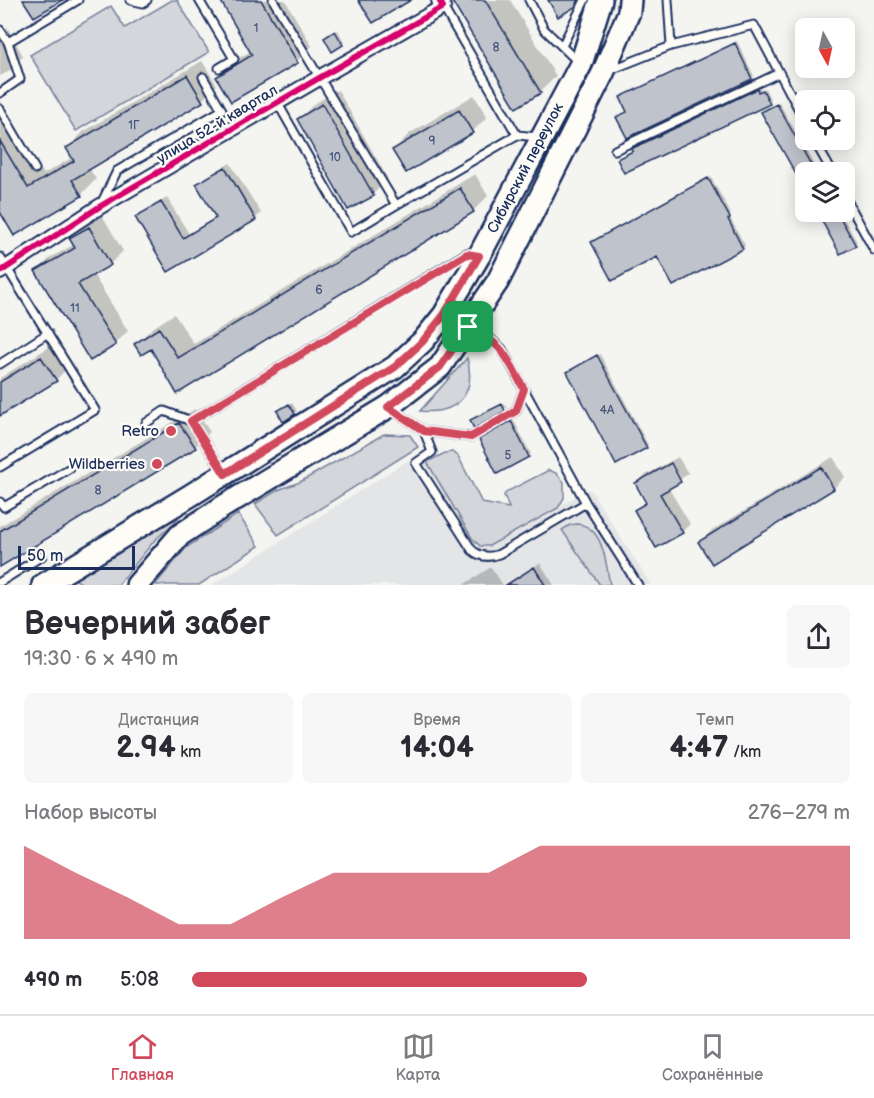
<!DOCTYPE html>
<html lang="ru">
<head>
<meta charset="utf-8">
<style>
  body { margin:0; font-family:"Balsamiq Sans",sans-serif; background:#f7f7f7; color:#2b2b33; height:100vh; display:flex; flex-direction:column; font-size:22px; white-space:nowrap }
  * { box-sizing:border-box; margin:0 }
  p { font-size:20px; color:#7c7c81 }
  .icon { flex:none; width:33px; height:33px; fill:none; stroke:currentColor; stroke-width:2; stroke-linecap:round; stroke-linejoin:round }
  .map { position:relative; height:585px; overflow:hidden }
  .side { display:flex; flex-direction:column; background:#fff; flex:1 }
  .side>* { flex:none }
  .needle { width:39px; rotate:172deg }
  .buttons { position:absolute; left:795px; top:18px; display:grid; gap:12px }
  .buttons a { display:grid; place-items:center; width:60px; height:60px; border-radius:9px; background:#fff; box-shadow:0 3px 15px #0003; font-size:30px }
  .scale { position:absolute; left:18px; bottom:15px; width:117px; box-sizing:border-box; padding-left:6px; border:3px solid #1b2f5e; border-top:0; font-size:16px; line-height:21px; white-space:nowrap; color:#1b2f5e; -webkit-text-stroke:4px #fdfcf7; paint-order:stroke }
  .pin { position:absolute; display:grid; place-items:center; width:51px; height:51px; color:#fff; margin:-26px; border-radius:12px; box-shadow:0 3px 9px #0006 }
  .round { display:grid; place-items:center; flex:none; width:63px; height:63px; border-radius:9px; background:#f7f7f7 }
  .summary { display:flex; align-items:center; justify-content:space-between; height:102px; padding:0 24px }
  h1 { font-size:33px; font-weight:600; line-height:45px }
  .metrics { display:grid; grid-template-columns:repeat(3,1fr); gap:9px; height:102px; padding:6px 24px }
  .metrics div { display:grid; align-content:center; border-radius:9px; background:#f7f7f7; text-align:center }
  .metrics b { font-size:30px; font-weight:600 }
  .metrics small { font-size:16px; font-weight:400 }
  .metrics p { font-size:16px }
  .chart { height:168px; padding:12px 24px }
  .chart p { display:flex; justify-content:space-between }
  .chart svg { width:100%; height:108px; margin-top:6px; fill:#d1495b; opacity:.7 }
  ul { padding:0 24px; list-style:none; font-size:20px }
  li { display:grid; grid-template-columns:96px 72px 1fr; align-items:center; height:45px }
  li i { height:15px; border-radius:8px; background:#d1495b }
  .dock { display:flex; justify-content:space-around; align-items:center; height:84px; border-top:2px solid #e1e1e2; background:#fff; font-size:16px; color:#7c7c81 }
  .dock a { display:grid; justify-items:center; gap:3px }
  .dock .on { color:#d1495b }
  .map>svg:first-child { display:block }
  .built { fill:#e4e5e6 }
  .green { fill:#d4d6db; stroke:#78829c; stroke-width:1.5 }
  .shadow { fill:#0003 }
  .building { fill:#bfc3cc; stroke:#1b2f5e; stroke-width:1.5 }
  .lines { fill:none; stroke-linecap:round; stroke-linejoin:round }
  .lane-casing { stroke:#1b2f5e; stroke-width:11 }
  .street-casing { stroke:#1b2f5e; stroke-width:18 }
  .primary-casing { stroke:#1b2f5e; stroke-width:26 }
  .lane { stroke:#fdfcf7; stroke-width:7 }
  .street { stroke:#fdfcf7; stroke-width:14 }
  .primary { stroke:#fdfcf7; stroke-width:21 }
  .cycleway-casing { stroke:#fdfcf7; stroke-width:10 }
  .cycleway { stroke:#d6006c; stroke-width:6 }
  .route-casing { stroke:#fff; stroke-width:12 }
  .route { stroke:#d1495b; stroke-width:8 }
  .poi-dot { fill:#d1495b; stroke:#fdfcf7; stroke-width:2 }
  .labels { text-anchor:middle; stroke-width:4.5; stroke-linejoin:round; paint-order:stroke }
  .number-label { font-size:12px; fill:#44547a }
  .street-label { font-size:15px; fill:#1b2f5e; stroke:#fdfcf7 }
  .poi-label { font-size:15px; fill:#1b2f5e; stroke:#fdfcf7; text-anchor:end }
</style>
</head>
<body>
<div class="map">
<svg width="874" height="585" viewBox="0 0 874 585">
  <rect width="100%" height="100%" fill="#f4f4f1"/>
  <filter id="ink" filterUnits="userSpaceOnUse"><feTurbulence type="fractalNoise" baseFrequency=".0167" numOctaves="2"/><feDisplacementMap in="SourceGraphic" scale="12" xChannelSelector="R" yChannelSelector="G"/><feConvolveMatrix kernelMatrix="1 2 1 2 8 2 1 2 1" color-interpolation-filters="sRGB"/></filter>
  <g filter="url(#ink)">
    <!-- built -->
    <path class="built" d="M418,454L427,462L477,544L480,546H489L590,489L651,585H212Z"/>
    <!-- green -->
    <path class="green" d="M172,0H177L209,52L76,131L30,55L111,6L125,28Z
      M467,358C477,394 457,415 420,411Z
      M384,434L410,435L418,447L278,535L255,504L278,490L300,482Z
      M452,452L458,456L482,503L509,508L504,495L508,491L549,470L556,473L564,482V498L558,508L489,546H480L472,538L427,462L445,453Z
      M238,514L259,546L199,585H155L187,547Z
      M179,518L154,541L118,585H85L74,579L132,538Z
      M577,524C604,526 606,564 610,585H600L562,530L570,525Z"/>
    <!-- shadow -->
    <path class="shadow" d="M221,0H285L312,46L297,61L218,77L234,61L251,51Z
      M453,0H510L556,76L540,92L517,106Z
      M7,27L23,56L8,72L0,76V31Z
      M338,30L344,42L342,44L328,36Z
      M737,41L754,76L752,78L618,117L628,111L624,95Z
      M202,61L217,85L202,100L89,168L96,179L81,195L0,209V101L44,174L73,157L68,148L83,132Z
      M760,88L761,91L765,88L771,101L769,103L619,159L634,151L636,147Z
      M338,90L388,179L373,194L299,119L314,104Z
      M474,95L487,117L472,132L394,150L409,134Z
      M779,102L818,172H806L765,110Z
      M230,163L261,213L255,219L169,270L137,218L143,212L167,198L189,234L217,217L198,185Z
      M475,174L488,196L473,211L178,391L152,347L136,344L151,329L174,314L194,344Z
      M711,177L731,214L729,216L745,245L743,248L674,284L658,255L593,242Z
      M818,212H840L857,242L841,252Z
      M102,215L123,251L110,264L93,274L128,331L115,344L37,271L50,258L75,244L71,239L84,226Z
      M57,342L71,364L56,380L0,414V378Z
      M600,354L648,445L646,447L569,372Z
      M292,403L297,411L294,413L281,409Z
      M504,403L507,407L504,409L475,427L474,418Z
      M195,409L210,432L195,447L0,565V526Z
      M513,419L531,454L498,472L484,437Z
      M678,457L688,473L680,480L668,487L690,524L682,532L657,546L636,511L647,501L637,483L644,476Z
      M833,457L845,477L834,488L712,562L700,542L711,531Z
      M540,563L554,585H505Z
      M491,567L503,585H463Z"/>
    <!-- building -->
    <path class="building" d="M23,0H63L34,17Z
      M220,0H261L298,63L231,102L216,77L252,55Z
      M358,0H411L373,23Z
      M451,0H485L541,93L516,108Z
      M548,0H579L575,7L558,17Z
      M335,31L343,45L332,52L324,38Z
      M735,43L752,79L627,138L616,117L627,112L620,97Z
      M187,75L203,102L72,180L82,196L14,236L0,212V141L28,188L74,161L66,148Z
      M757,89L758,92L763,90L770,104L624,173L617,159L633,151L631,149Z
      M322,104L374,196L348,210L297,119Z
      M777,104L815,172H806V192L761,112Z
      M459,110L473,133L406,173L392,150Z
      M225,167L256,220L168,272L135,217L161,202L183,238L216,218L196,184Z
      M708,178L730,218L728,219L743,249L673,286L657,257L612,281L591,242Z
      M460,188L474,212L177,394L151,349L141,355L134,344L159,328L178,358Z
      M817,212H837L856,246L840,254Z
      M89,227L111,265L78,284L116,345L90,361L35,271L75,248L69,238Z
      M597,355L647,448L616,465L567,372Z
      M41,357L57,381L0,416V382Z
      M289,404L295,414L283,422L277,411Z
      M502,404L505,411L474,429L470,420Z
      M511,421L529,457L497,474L479,439Z
      M179,423L196,448L0,567V531Z
      M671,463L681,482L660,494L683,533L656,548L634,510L646,503L635,483Z
      M821,467L834,489L712,564L698,542Z
      M534,567L545,585H506Z"/>
    <g class="lines">
      <defs>
        <path id="lane" d="M130,0L143,3L147,0
          M199,0L234,59L219,68
          M273,0L396,205L517,135L538,137
          M529,0L544,29L577,61
          M668,0L671,46
          M443,7L517,135
          M0,30L8,42L20,79L0,93
          M8,42L78,0
          M562,46L585,0
          M608,71L671,46L754,25L806,123
          M277,102L351,232L396,205
          M0,109L35,169
          M814,140L832,172
          M615,150L779,73
          M844,195L874,250
          M102,202L117,171L222,110L203,77
          M0,257L95,410L0,467
          M471,328L487,336L502,349L586,503L638,585
          M0,364L48,333
          M391,409L424,431L471,437L516,411L524,389
          M146,423L164,411L191,421
          M424,431L432,452L416,463L472,550C480,557 489,558 499,554L586,503
          M223,471L191,421L467,253L476,255
          M0,502L4,507L70,468
          M0,582L42,556"/>
        <path id="street" d="M0,272L99,207L319,78L443,7L439,0"/>
        <path id="primary" d="M43,585L191,495L395,367L423,341L444,315L479,256L581,64L601,0
          M137,585L180,535L224,506L388,407L440,367L498,281L603,73L629,12L630,0"/>
      </defs>
      <!-- lane casing -->
      <use href="#lane" class="lane-casing"/>
      <!-- street casing -->
      <use href="#street" class="street-casing"/>
      <!-- primary casing -->
      <use href="#primary" class="primary-casing"/>
      <!-- lane -->
      <use href="#lane" class="lane"/>
      <!-- street -->
      <use href="#street" class="street"/>
      <!-- primary -->
      <use href="#primary" class="primary"/>
      <defs>
        <path id="cycleway" d="M0,272L99,207L319,78L443,7L439,0"/>
      </defs>
      <!-- cycleway casing -->
      <use href="#cycleway" class="cycleway-casing"/>
      <!-- cycleway -->
      <use href="#cycleway" class="cycleway"/>
    </g>
  </g>
  <g class="lines" filter="url(#ink)">
    <defs>
      <path id="route" d="M468,327L444,315L423,341L395,367L225,474L191,421L467,254L479,256L444,315L468,327L440,367L388,407L424,431L471,437L516,411L524,389C506,356 504,344 468,327"/>
    </defs>
    <!-- route casing -->
    <use href="#route" class="route-casing"/>
    <!-- route -->
    <use href="#route" class="route"/>
  </g>
  <!-- markers -->
  <g class="poi-dot">
    <circle cx="171" cy="431" r="6"/>
    <circle cx="157" cy="464" r="6"/>
  </g>
  <g class="labels">
    <!-- number labels -->
    <g class="number-label">
      <text x="256" y="32">1</text>
      <text x="496" y="51">8</text>
      <text x="134" y="129">1Г</text>
      <text x="432" y="145">9</text>
      <text x="335" y="161">10</text>
      <text x="319" y="294">6</text>
      <text x="75" y="312">11</text>
      <text x="607" y="414">4А</text>
      <text x="508" y="459">5</text>
      <text x="98" y="494">8</text>
    </g>
    <!-- street labels -->
    <g class="street-label">
      <text transform="translate(217 124) rotate(-31)" y="5">улица 52-й квартал</text>
      <text transform="translate(525 168) rotate(-62)" y="5">Сибирский переулок</text>
    </g>
    <!-- poi labels -->
    <g class="poi-label">
      <text x="159" y="436">Retro</text>
      <text x="145" y="469">Wildberries</text>
    </g>
  </g>
</svg>
<div class="buttons">
<a><svg class="needle" viewBox="-14 -14 28 28"><path d="M0-13l5 13h-10z" fill="#e53935"/><path d="M0 13l5-13h-10z" fill="#7c7c81"/></svg></a>
<a><svg class="icon" aria-label="locate" viewBox="0 0 24 24"><circle cx="12" cy="12" r="6"/><path d="M12 2v4M12 18v4M2 12h4M18 12h4"/></svg></a>
<a><svg class="icon" aria-label="layers" viewBox="0 0 24 24"><path d="M12 4l9 5-9 5-9-5zM3 14l9 5 9-5"/></svg></a>
</div>
<div class="scale">50 m</div>
<div class="pin" style="left:468px;top:327px;background:#1e9e55"><svg class="icon" aria-label="arrive" viewBox="0 0 24 24"><path d="M6 21V4h12l-3 4 3 4H6"/></svg></div>
</div>
<section class="side">
<div class="summary"><div><h1>Вечерний забег</h1><p>19:30 · 6 × 490 m</p></div><a class="round"><svg class="icon" aria-label="share" viewBox="0 0 24 24"><path d="M12 15V3M7 8l5-5 5 5M5 13v7h14v-7"/></svg></a></div>
<div class="metrics">
<div><p>Дистанция</p><b>2.94<small> km</small></b></div>
<div><p>Время</p><b>14:04</b></div>
<div><p>Темп</p><b>4:47<small> /km</small></b></div>
</div>
<div class="chart"><p><span>Набор высоты</span>276–279 m</p>
<svg viewBox="0 0 160 44" preserveAspectRatio="none"><path d="M0 44V6L10 17L20 27L30 38L40 38L50 27L60 17L70 17L80 17L90 17L100 6L110 6L120 6L130 6L140 6L150 6L160 6V44z"/></svg>
</div>
<ul>
<li><b>490 m</b>5:08<i style="width:60%"></i></li>
</ul>
</section>
<nav class="dock">
<a class="on"><svg class="icon" aria-label="home" viewBox="0 0 24 24"><path d="M3 11l9-7 9 7M6 9v11h12V9"/></svg>Главная</a>
<a><svg class="icon" aria-label="map" viewBox="0 0 24 24"><path d="M3 6l6-2 6 2 6-2v14l-6 2-6-2-6 2zM9 4v14M15 6v14"/></svg>Карта</a>
<a><svg class="icon" aria-label="saved" viewBox="0 0 24 24"><path d="M7 4h10v16l-5-4-5 4z"/></svg>Сохранённые</a>
</nav>
</body>
</html>
